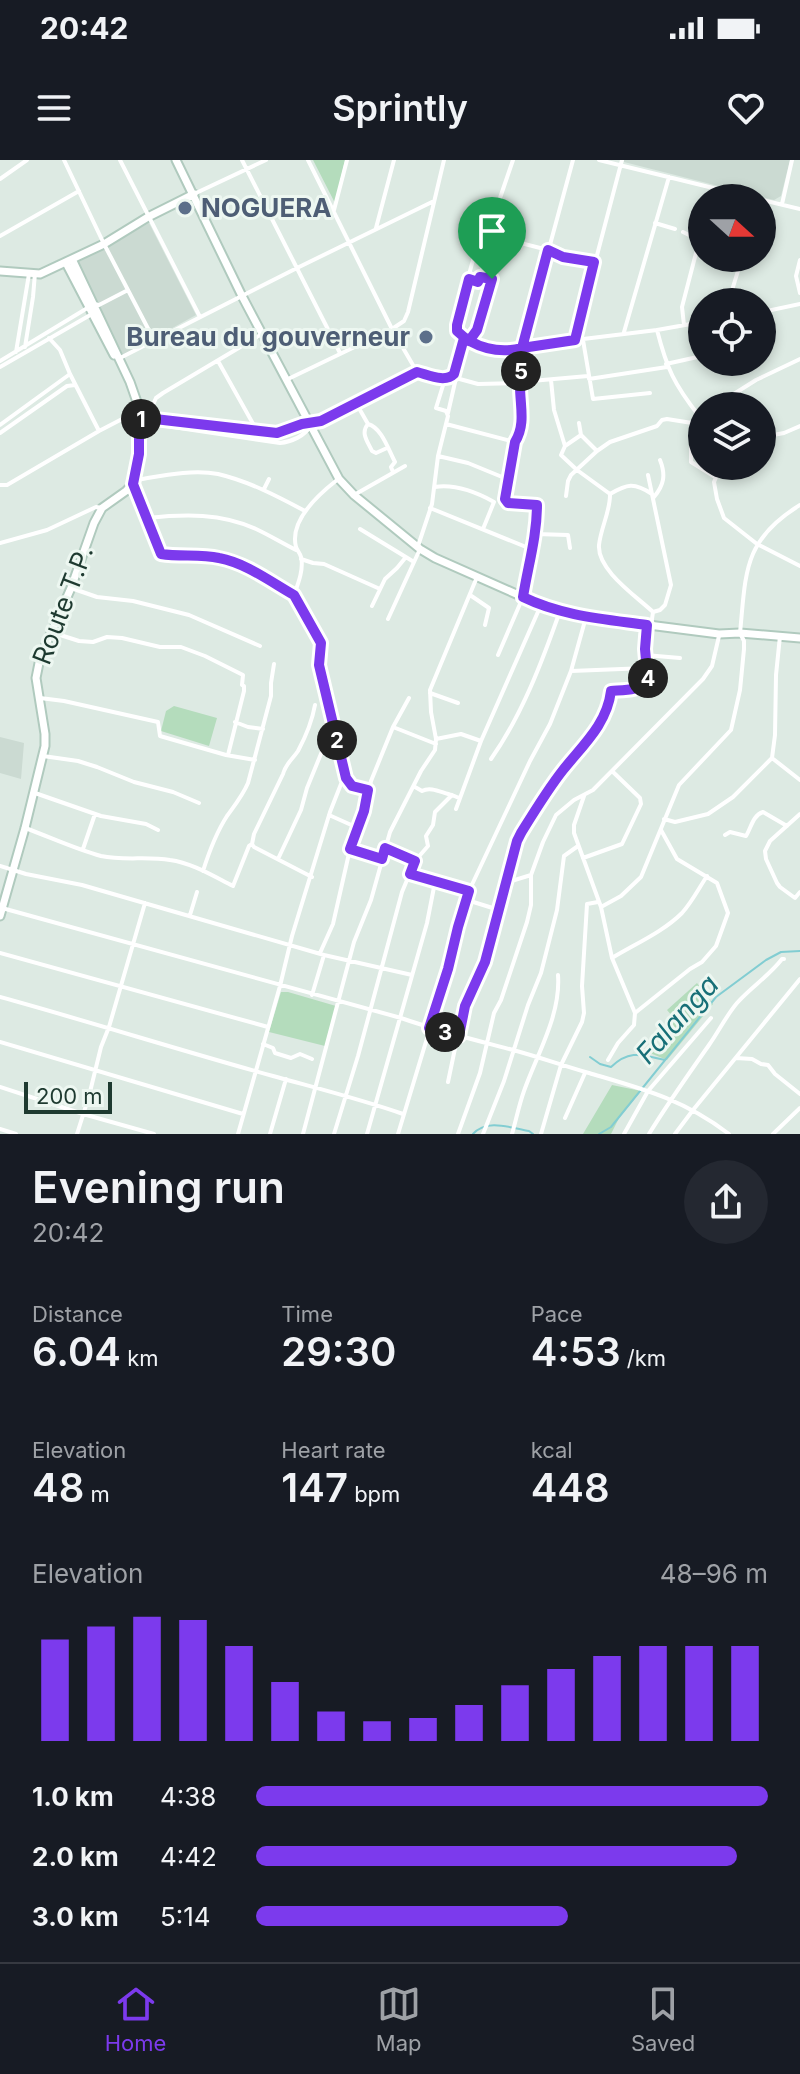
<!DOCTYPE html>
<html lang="en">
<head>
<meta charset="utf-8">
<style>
  body { margin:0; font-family:Inter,sans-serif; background:#242831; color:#f1f3f6; height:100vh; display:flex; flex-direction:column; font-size:30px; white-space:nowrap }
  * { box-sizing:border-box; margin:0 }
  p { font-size:26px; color:#9ea1a6 }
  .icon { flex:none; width:44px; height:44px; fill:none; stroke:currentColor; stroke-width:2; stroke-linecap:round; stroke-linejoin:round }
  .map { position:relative; height:974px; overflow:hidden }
  .panel { display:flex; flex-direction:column; background:#171b24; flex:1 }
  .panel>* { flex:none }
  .needle { width:52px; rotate:111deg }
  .buttons { position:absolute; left:688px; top:24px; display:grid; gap:16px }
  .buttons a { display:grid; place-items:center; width:88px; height:88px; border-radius:50%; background:#171b24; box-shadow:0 4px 12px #0003; font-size:40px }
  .scale { position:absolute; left:24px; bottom:20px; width:88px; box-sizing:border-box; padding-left:8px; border:4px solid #1e3a30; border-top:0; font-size:22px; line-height:28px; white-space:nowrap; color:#1e3a30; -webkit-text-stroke:6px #edf7f1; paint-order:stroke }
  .pin { position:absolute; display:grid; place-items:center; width:68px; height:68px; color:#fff; margin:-82px -34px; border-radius:50% 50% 50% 0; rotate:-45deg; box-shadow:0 0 8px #0007 }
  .pin .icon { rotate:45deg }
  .km { position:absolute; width:40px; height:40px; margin:-20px; border-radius:50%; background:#222; color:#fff; font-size:22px; line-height:40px; text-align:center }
  .round { display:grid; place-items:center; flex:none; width:84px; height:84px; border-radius:42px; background:#242831 }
  .summary { display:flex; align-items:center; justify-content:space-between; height:136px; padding:0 32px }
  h1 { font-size:44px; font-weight:600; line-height:60px }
  .metrics { display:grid; grid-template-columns:repeat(3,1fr); gap:12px; height:136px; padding:8px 32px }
  .metrics div { display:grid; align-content:center }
  .metrics b { font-size:40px; font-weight:600 }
  .metrics small { font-size:22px; font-weight:400 }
  .metrics p { font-size:22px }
  .chart { height:224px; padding:16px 32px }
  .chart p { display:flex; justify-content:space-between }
  .chart svg { width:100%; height:144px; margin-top:8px; stroke:#7c3aed; stroke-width:6 }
  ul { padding:0 32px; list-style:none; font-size:26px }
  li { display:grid; grid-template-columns:128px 96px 1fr; align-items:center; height:60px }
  li i { height:20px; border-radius:10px; background:#7c3aed }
  .status { display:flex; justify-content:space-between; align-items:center; height:56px; padding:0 40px; background:#171b24; direction:ltr }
  .status svg { height:22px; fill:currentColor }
  header { display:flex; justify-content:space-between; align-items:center; height:104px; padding:0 32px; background:#171b24; font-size:36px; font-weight:600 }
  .menu { display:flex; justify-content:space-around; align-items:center; height:112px; border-top:2px solid #363941; background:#171b24; font-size:22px; color:#9ea1a6 }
  .menu a { display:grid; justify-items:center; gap:4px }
  .menu .on { color:#7c3aed }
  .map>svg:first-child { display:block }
  .built { fill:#cbdad2 }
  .green { fill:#b4dcbc }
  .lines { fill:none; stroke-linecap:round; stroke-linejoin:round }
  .stream { stroke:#82cdd2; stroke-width:2 }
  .secondary-casing { stroke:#b0cabe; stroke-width:11 }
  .street { stroke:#fff; stroke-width:4 }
  .secondary { stroke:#fff; stroke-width:7 }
  .route-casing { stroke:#fff; stroke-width:16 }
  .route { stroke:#7c3aed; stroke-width:10 }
  .service-dot { fill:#5c6f8a; stroke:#edf7f1; stroke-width:3 }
  .labels { text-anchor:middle; stroke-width:6; stroke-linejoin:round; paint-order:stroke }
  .service-label { font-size:26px; font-weight:bold; fill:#4e5e75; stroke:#edf7f1; text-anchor:start }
  .street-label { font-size:26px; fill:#1e3a30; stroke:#edf7f1 }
  .water-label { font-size:28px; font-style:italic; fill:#176f77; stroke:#edf7f1 }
</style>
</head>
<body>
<div class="status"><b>20:42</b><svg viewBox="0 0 49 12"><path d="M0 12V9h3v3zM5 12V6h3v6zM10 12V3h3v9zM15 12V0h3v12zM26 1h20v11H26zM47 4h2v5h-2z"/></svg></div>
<header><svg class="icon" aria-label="menu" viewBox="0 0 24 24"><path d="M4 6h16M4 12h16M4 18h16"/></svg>Sprintly<svg class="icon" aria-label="heart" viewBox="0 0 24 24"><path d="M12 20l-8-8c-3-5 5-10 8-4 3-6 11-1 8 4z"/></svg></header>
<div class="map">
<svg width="800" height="974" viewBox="0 0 800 974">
  <rect width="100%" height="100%" fill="#ddeae3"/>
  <!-- built -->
  <path class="built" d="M624,0H790L781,36L774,40L624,2Z
    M149,63L196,155L123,195L78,102Z
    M0,577L24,583L21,619L0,613Z"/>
  <!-- green -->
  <path class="green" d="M313,0H345L335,43Z
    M174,546L217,558L209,586L161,571L166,551Z
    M697,823L713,844L667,900L650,893L666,880L661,873L672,865V856L667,850Z
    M281,832H288L336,846L325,886L269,872Z
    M612,925L641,931L619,958L611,974H583Z"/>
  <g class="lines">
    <!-- stream -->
    <path class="stream" d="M590,897L600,904L611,907C630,889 642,895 665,900
      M473,974C487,958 511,968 529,971L533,974
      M599,974L611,967L716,837L766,800L781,792L800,791"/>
    <defs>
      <path id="secondary" d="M176,0L242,136L339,319L354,335L420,389L435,398L541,445L586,457L719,474L740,473L800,478
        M66,103L114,195
        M0,111L40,114L104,84L148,57L194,34
        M0,756L25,668L45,586V574L36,518L40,498L71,428L94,363L102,348L126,331L133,324L141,273L137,242L130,222L72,99"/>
    </defs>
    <!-- secondary casing -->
    <use href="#secondary" class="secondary-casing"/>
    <!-- street -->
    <path class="street" d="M64,0L104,84L154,180
      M120,0L200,157
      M242,0L340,193
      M308,0L392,169L417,212L445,219L456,218L478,224L520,223
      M599,0L754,38
      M0,19L27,0
      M196,33L266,0
      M710,38L713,28
      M762,40L800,49
      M782,44L792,0
      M334,50L347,0
      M655,63L675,69
      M376,68L394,0
      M683,72L699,80
      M0,76L79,31
      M800,100L796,116L800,133
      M480,117L493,69
      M469,119L478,122L480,117L492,119
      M733,142V127L742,98
      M762,152L800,144
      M684,165L682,147L702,70
      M657,170C667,209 674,224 699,256V268L691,283V302L715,317
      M624,172L669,17
      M464,177L457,171V165L464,141L463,137C470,117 473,80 493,69L500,46V38L513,0
      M49,178L60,190L70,214L99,271
      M575,179L622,0
      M470,180C482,168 497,98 501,78L548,90L563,97L594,102
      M583,180L593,239L650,233
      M25,187L33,137L35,113
      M16,192L29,114
      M120,198L297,108L434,41
      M0,201L94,144L99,145L128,130
      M218,201L256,269
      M666,204L702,196
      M0,207L92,154
      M451,218L454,214L464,178L486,188L512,190L575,180L657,170L702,162
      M589,219L667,207
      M286,220L392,169L404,161L408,152L444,0
      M551,220L554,250L565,286
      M520,222L588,216
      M356,243L368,264C382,268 388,289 395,302L391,307L393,312
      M709,246L725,235L729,237L756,220L800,199
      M448,253L456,218
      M147,258L156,238L163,233L262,174
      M139,259L146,263L280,283C291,282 305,276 310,266
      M579,263L581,275
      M368,264C360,273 368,282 372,291L376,293L387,288
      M446,264L515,282
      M0,265L70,214
      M0,273L67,226L75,225
      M762,277L784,273L800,266
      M596,290L581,275L565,286L561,295L577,310L610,334C627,324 634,322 652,334
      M438,296L468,303L507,319
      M721,306L714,322L717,339L724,358L757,384L800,406
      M648,315L671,425L665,445L660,450L653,452L651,466
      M136,320C161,316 192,309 218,314C248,321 277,336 305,351
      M133,324L161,394C180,397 200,394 219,398C246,403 271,422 294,435L321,483L319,505L346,618L352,626L368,630
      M0,325H7L99,271L126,257L277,273L302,264L321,261L417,212
      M435,327C455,324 476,332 494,342L483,369
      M264,329L269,319
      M354,335L405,306
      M610,335C610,352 601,367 599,385C597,410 636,436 653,452
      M566,336L568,321L571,315L597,291L610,282L657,266L662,260L667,259L692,263L702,253
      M654,337C664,325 666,315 660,300
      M430,348L531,389
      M147,358C185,354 221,353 256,369C269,375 282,383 296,390
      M360,369L414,402
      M536,374L568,375L570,388
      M0,383L47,370L96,347L102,348
      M418,386L432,344L438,296L448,256L446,251L436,248L445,219
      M301,399L313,403L324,404L380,429
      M71,428L97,437L133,441L189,455L260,486
      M294,435C298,424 304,409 301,397C300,393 297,390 296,387C289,360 319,334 337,320
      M470,435L489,448L485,465
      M372,446L385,419L397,408L406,397
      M388,459L420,389
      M51,472L79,481L93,482L107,477L122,478L160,487H181L205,496L243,515L242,525L244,526V531L228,595
      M498,495L523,437L531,389L536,374L537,345L508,343L505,339L515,282L519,275L523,255L520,223L522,188L573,0
      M645,495L680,498
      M571,511L647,508
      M430,533L458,543
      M40,538L64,541L158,562L160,576L226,595L255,600
      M235,562L248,567L263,569
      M393,567L436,584
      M436,579L461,574L481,581
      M43,596L78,601L97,607L134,622L173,632L199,643
      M772,598L800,620
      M491,599C522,555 542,502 560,451
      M415,627L422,631C431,626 442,633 452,635
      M35,633L101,656L146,664L158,670
      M584,636L574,665V673L601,747L612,798L635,853L634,865L618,883L608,900
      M456,649L481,581L541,445
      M800,654L770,681L765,691L766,699L777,723L780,727L795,738L800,732
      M329,655L358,668
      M664,659L675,662L708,654L733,637L772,598L775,575L776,515L780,476
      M25,668C50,677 75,689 101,696C124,701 147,696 170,700C192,703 213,716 233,726L249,686L252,684L254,674L283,614C286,603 292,600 298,591C306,576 312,562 315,545
      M725,675L730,672L746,676C751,668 753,655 763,652L787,666
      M252,684L254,687L312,717
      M385,688L415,701
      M83,689L95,654
      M350,689L382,699
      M583,698L622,684L641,644L640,638L612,611
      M278,699L301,650L307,628L325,584V575
      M0,706L26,714L82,725L324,795L412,815
      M203,711C209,692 216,673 227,656C235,645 243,635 248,623L271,536V523L274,504
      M410,714L469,731
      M508,722L531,715
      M467,740L499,750
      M601,747L621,736L641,717L679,625L731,570L740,530L744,489V481L740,473C746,412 743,380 800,345
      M2,748L401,858C438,871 475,880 513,890C539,897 564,906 589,913C643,929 683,939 729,974
      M190,755L197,732
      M0,793L268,867
      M320,793L333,764L350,689L364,651L371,621L393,567L409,538
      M612,798C635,784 663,772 682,753C692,742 699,728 707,716
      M312,835L324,795
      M0,837C91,862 182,891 273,916C316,928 360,939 403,954
      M635,853L690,809L702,802L716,786L728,753L717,723L677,699L661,670
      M0,882L243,954
      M263,884L273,888L275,893L291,898L300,894L312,899
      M736,898L752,899L761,904L768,905L775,914L800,934
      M448,922L462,855L485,802L508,722L517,681L561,613L578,594L599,565L608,548L611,531L627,530L645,525L649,516L645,495L647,465
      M0,927L83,954L154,974
      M565,958L585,913
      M0,969L16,974
      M77,974L89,936L101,887L109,867L145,743
      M238,974L280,826L292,776L330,652L341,624L346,618
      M270,974L286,919
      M303,974L354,782L371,740L390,672L421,611L435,590L436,579L431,552L430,530L477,417
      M334,974L358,896L402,732L415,701L428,686L426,676L433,665L435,652L452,635L459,638
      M367,974L427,763L435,722
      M398,974L448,809L458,767L469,731L530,601L550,564L571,511L586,457
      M458,974L480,913L494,853L501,840L527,762L531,745V715L543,682L556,655L574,640L593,630L703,519L712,506L719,476
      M483,974L504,921L528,845L541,813L557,750L564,696L578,686
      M512,974C516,960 519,945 524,931C537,894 561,855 558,815
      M541,974L561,905L582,862L584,853L582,826L587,744L598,742
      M624,974L648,931L711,858
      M649,974C668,943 688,915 709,885C719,871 726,856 737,843C751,827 769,816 782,799H784
      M675,974L693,950L800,819
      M773,974L800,948"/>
    <!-- secondary -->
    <use href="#secondary" class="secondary"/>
  </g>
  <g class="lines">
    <defs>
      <path id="route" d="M492,119L477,170L469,181L464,178L454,214C445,223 429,215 417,212L321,261L302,264L277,273L146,258L139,259V294L133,324L161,394C180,397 200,394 219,398C246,403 271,422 294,435L321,483L319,505L346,618L352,626L368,630L364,651L350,689L382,699L385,688L415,701L410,714L469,731L458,767L448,809L429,868L459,876L465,846L485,802L517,681L521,673C534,652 548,629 563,610C583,585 607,564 611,531C623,530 640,531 648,521L645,489L647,465C604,459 562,456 523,437C528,406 537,376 537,345L508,343L505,339L515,282C526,264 520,246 520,226C520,214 521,200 522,188L575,180L594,102L563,97L548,90L522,188C499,194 474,188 457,171V165L469,119L478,122L480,117L492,119"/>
    </defs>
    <!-- route casing -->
    <use href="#route" class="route-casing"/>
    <!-- route -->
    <use href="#route" class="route"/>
  </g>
  <!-- markers -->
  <g class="service-dot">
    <circle cx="185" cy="48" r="8"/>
    <circle cx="426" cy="177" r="8"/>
  </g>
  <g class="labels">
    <!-- service labels -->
    <g class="service-label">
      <text x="201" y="57">NOGUERA</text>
      <text x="410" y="186" text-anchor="end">Bureau du gouverneur</text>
    </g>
    <!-- street labels -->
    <g class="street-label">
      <text transform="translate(63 445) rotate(-69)" y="9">Route T.P.</text>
    </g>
    <!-- water labels -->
    <g class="water-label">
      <text transform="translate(677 859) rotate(-48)" y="10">Falanga</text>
    </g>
  </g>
</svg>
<div class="buttons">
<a><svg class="needle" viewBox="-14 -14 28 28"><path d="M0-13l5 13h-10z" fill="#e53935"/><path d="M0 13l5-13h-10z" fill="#9ea1a6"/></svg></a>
<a><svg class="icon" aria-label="locate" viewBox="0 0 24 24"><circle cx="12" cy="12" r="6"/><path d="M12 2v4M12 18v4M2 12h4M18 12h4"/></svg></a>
<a><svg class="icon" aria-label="layers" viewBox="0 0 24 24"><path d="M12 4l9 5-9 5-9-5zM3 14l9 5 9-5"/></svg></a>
</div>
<div class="scale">200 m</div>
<div class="pin" style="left:492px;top:119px;background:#1e9e55"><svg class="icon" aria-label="arrive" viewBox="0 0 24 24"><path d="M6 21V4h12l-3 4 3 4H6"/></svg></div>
<b class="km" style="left:141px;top:259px">1</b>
<b class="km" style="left:337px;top:580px">2</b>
<b class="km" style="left:445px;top:872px">3</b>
<b class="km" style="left:648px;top:518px">4</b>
<b class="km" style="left:521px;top:211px">5</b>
</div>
<section class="panel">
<div class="summary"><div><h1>Evening run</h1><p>20:42</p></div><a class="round"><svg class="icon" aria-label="share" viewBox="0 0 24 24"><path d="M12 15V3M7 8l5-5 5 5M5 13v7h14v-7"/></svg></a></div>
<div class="metrics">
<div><p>Distance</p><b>6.04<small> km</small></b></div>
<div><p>Time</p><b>29:30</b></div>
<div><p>Pace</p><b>4:53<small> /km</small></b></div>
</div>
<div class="metrics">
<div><p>Elevation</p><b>48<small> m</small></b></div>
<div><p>Heart rate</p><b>147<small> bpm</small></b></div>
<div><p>kcal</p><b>448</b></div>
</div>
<div class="chart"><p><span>Elevation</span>48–96 m</p>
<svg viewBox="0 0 160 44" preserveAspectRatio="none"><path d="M5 44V13M15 44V9M25 44V6M35 44V7M45 44V15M55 44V26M65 44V35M75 44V38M85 44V37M95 44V33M105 44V27M115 44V22M125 44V18M135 44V15M145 44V15M155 44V15"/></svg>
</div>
<ul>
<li><b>1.0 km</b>4:38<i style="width:100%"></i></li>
<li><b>2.0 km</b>4:42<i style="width:94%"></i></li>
<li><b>3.0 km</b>5:14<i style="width:61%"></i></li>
</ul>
</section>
<nav class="menu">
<a class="on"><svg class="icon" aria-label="home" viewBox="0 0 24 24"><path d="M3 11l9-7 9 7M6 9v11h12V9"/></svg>Home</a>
<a><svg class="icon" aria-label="map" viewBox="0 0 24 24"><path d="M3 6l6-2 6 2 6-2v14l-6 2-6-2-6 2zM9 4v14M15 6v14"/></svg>Map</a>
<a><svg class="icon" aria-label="saved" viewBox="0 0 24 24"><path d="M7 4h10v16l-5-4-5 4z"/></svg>Saved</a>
</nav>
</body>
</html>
